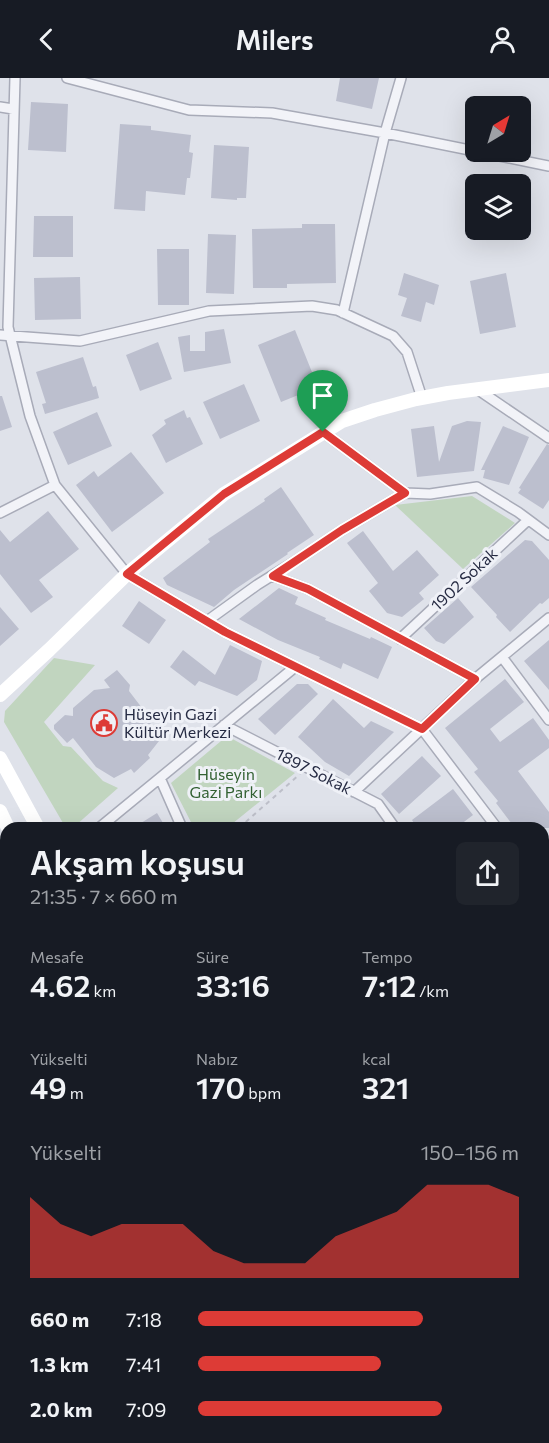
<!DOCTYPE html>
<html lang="tr">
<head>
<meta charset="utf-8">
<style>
  body { margin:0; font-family:Commissioner,sans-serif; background:#20242c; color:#f1f3f6; height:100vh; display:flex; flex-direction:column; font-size:22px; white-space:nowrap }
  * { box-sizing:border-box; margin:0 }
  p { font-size:20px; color:#9ea1a6 }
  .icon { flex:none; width:33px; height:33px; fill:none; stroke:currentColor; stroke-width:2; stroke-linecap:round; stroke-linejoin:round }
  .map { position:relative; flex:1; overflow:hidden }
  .sheet { position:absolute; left:0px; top:744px; width:549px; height:621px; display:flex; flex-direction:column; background:#171b24; border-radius:18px 18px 0 0; box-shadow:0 6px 24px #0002 }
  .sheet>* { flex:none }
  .needle { width:39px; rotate:38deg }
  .buttons { position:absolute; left:465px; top:18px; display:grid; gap:12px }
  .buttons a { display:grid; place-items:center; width:66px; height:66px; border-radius:9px; background:#171b24; box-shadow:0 6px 24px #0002; font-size:30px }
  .pin { position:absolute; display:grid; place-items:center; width:51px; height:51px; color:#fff; margin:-62px -26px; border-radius:50% 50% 50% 0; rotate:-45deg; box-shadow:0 0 6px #0007 }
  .pin .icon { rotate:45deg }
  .round { display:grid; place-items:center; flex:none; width:63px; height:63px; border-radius:9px; background:#20242c }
  .head { display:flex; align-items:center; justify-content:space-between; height:102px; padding:0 30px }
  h1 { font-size:33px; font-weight:600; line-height:45px }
  .metrics { display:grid; grid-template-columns:repeat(3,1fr); gap:9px; height:102px; padding:6px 30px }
  .metrics div { display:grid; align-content:center }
  .metrics b { font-size:30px; font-weight:600 }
  .metrics small { font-size:16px; font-weight:400 }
  .metrics p { font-size:16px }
  .chart { height:168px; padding:12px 30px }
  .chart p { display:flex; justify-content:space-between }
  .chart svg { width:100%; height:108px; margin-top:6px; fill:#dd3b36; opacity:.7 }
  ul { padding:0 30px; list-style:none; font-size:20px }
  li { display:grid; grid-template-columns:96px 72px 1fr; align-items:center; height:45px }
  li i { height:15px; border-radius:8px; background:#dd3b36 }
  header { display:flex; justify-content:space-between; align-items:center; height:78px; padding:0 30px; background:#171b24; font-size:27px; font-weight:600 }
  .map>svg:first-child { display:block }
  .green { fill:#c1d5bf }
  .building { fill:#bcbfce }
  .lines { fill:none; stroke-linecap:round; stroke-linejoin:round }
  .lane-casing { stroke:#a8abb8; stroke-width:8 }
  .street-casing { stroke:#a8abb8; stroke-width:12 }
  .path { stroke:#bdbfc9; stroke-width:2; stroke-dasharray:4.5 4.5; stroke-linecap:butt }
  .lane { stroke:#f2f3f8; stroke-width:4.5 }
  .street { stroke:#f2f3f8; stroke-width:9 }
  .secondary { stroke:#fff; stroke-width:14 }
  .route-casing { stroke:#fff; stroke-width:12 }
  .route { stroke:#dd3b36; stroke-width:8 }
  .labels { text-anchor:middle; stroke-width:6; stroke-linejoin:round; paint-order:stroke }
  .street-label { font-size:16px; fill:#262b43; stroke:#eff1f7 }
  .poi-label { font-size:16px; fill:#262b43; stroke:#eff1f7; text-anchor:start }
  .park-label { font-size:16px; fill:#326132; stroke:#eff1f7 }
</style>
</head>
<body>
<header><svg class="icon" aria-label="back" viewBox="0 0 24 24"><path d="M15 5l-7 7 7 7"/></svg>Milers<svg class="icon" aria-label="person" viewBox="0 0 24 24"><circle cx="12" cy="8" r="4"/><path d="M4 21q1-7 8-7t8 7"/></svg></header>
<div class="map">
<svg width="549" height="1365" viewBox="0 0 549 1365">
  <rect width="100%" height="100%" fill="#dfe2ea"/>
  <!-- green -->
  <path class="green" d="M472,418L515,445L463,491L395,427Z
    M54,580L95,587L44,644L63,668L71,669L103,703L118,710L75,748L63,745L4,644L5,633Z
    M227,658L295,695L227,750H194L171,705Z
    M0,763L6,775V821L0,824Z
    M116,1359H164L170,1365H121Z"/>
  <!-- building -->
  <path class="building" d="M340,0H379L372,31L336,23Z
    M31,24L68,26L66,74L28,72Z
    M120,46L151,48V52L191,57L189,74L193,75L190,100H187L185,117L146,113L145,133L114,131Z
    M214,67L249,69L246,120H237V122L211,120Z
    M34,138H73V179H33Z
    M302,146H335L336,205L287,206V210H253L252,151L302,150Z
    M208,156L236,157L234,216L206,215Z
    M157,171H189V227H158Z
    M404,195L439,207L434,227L426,224L421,244L401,238L407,220L398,217Z
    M506,195L516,249L480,256L470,203Z
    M80,199L81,241L35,242L34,200Z
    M224,251L231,285L184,294L178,259L190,257V273H205V254Z
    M295,252L318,309L281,324L258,267Z
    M158,264L172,301L140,313L126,277Z
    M83,279L93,309L96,308L99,320L45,336L42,326L46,325L36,294Z
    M244,306L260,343L220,361L203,324Z
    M0,318H2L12,349L0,353Z
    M184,332L187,340L190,339L203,366L166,385L152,357L166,346L164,342Z
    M97,334L112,368L68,387L53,354Z
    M467,343L481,344L474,393L417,399L411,351L434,348L439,384L452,348Z
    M503,348L529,359L509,407L483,400L485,392H481Z
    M547,366L549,367V422L543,431L518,415L521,411L519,410Z
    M131,374L164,415L112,454L76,407L94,393L98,399Z
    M281,409L314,457L287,475L288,476L234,512L214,529L167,507L163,500L210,464L208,461L265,423L264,421Z
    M48,433L79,471L39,502L53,519L31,535L0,496V452L10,464Z
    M363,453L393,493L417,472L439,497L419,515L424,521L402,539L387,535L369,513L378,505L347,465Z
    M525,462L532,463L549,482V520L542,526L540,525L510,554L496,539L497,537L471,509Z
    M279,510L298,519L295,526L326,540L325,542L370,561L371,559L392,569L378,601L343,585L341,591L319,581L320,579L278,562L239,541Z
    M458,520L474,539L444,566L436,563L424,550Z
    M139,523L166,542L149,566L122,548Z
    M0,529L19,551L0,568Z
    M549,562V612L524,583Z
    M230,567L262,583L257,602L237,618L199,603L195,608L170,589L183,572L215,597Z
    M117,592L130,607L129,613L152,643L149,648L159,663L148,677L150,680L134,695L131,691L114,700L96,689L73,660L67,665L54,651V647L65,637L73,638V630L94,612L110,610L104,602Z
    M505,601L524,624L490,651L500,664L533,640L549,662V670L518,693L549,734V750H515L496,725L498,723L474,694L478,691L445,650Z
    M297,606H308L318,616L275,657L258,641Z
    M333,621L364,650L371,643L394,654L349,698L325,684L298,659Z
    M422,678L441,698L399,736L381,716Z
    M453,711L473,737L456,750H417L412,742Z
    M157,735L166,750H133Z"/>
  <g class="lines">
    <defs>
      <path id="lane" d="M543,828L549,823"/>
      <path id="street" d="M15,0L8,249L30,338L55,407L127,496L225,554L422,651L497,750
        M67,0L189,32L272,35L385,55L549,88
        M0,29L13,31
        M343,235L385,55L401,0
        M0,257L80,263L209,233L312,228L337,232L393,258L407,274L422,320
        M477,311L549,360
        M323,354L405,415
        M0,435L55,407
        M273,498L308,511L475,601
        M207,543L257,507L297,482L342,452L405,415L430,416L477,409L518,434L549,457
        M400,561L528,442
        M502,579L549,642
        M224,647L378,726L395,750
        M160,700L182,750
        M354,714L475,601L549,540
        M99,750L295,589
        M543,774L549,769
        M543,811L549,819
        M0,833L6,831
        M543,948L549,944
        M0,987L6,985
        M543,1025L549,1033
        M0,1055L6,1052
        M0,1088L6,1095
        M543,1133L549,1128
        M543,1240L549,1236
        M0,1255L6,1262
        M543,1307L549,1315
        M0,1348L6,1344
        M101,1359L107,1365
        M250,1365L261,1359
        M365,1365L374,1359
        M485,1365L493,1359"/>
    </defs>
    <!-- lane casing -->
    <use href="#lane" class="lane-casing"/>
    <!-- street casing -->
    <use href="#street" class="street-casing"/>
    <!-- path -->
    <path class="path" d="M239,750L300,696"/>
    <!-- lane -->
    <use href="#lane" class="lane"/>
    <!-- street -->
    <use href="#street" class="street"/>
    <!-- secondary -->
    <path class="secondary" d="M0,617L49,572L127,496L224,416L342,343L375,332L416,321L448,315L549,302
      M0,680L38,750
      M0,733L8,750
      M304,1359L307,1365
      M330,1359L333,1365"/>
  </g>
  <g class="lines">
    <defs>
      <path id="route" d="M323,354L405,415L342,452L273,498L308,511L475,601L422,651L225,554L127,496L224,416Z"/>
    </defs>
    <!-- route casing -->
    <use href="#route" class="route-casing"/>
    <!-- route -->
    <use href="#route" class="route"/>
  </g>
  <!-- icons -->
  <defs>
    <symbol id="civic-ring" viewBox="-11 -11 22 22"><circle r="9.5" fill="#eff1f7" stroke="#dd3b36" stroke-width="1.5"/><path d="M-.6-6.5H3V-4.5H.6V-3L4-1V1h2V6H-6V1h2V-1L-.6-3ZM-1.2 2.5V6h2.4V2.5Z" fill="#dd3b36"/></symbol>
  </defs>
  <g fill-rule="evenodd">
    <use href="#civic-ring" x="89" y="630" width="30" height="30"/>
  </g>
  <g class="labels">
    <!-- street labels -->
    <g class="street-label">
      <text transform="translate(464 501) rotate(-43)" y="6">1902 Sokak</text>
      <text transform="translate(314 693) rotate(27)" y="6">1897 Sokak</text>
    </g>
    <!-- poi labels -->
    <g class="poi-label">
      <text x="124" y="642">Hüseyin Gazi<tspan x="124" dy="18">Kültür Merkezi</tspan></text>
    </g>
    <!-- park labels -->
    <g class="park-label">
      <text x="226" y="702">Hüseyin<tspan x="226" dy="18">Gazi Parkı</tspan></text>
    </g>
  </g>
</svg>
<div class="buttons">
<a><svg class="needle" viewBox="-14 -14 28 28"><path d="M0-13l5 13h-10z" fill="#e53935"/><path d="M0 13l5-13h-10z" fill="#9ea1a6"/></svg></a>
<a><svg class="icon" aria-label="layers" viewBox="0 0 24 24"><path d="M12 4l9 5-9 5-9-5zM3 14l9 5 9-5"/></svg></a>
</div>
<div class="pin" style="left:323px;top:354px;background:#1e9e55"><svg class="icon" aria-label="arrive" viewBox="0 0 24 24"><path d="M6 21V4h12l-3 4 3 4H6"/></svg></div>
<section class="sheet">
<div class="head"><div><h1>Akşam koşusu</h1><p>21:35 · 7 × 660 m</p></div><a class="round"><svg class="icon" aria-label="share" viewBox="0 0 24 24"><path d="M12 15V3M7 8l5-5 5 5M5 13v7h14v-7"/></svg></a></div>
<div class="metrics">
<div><p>Mesafe</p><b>4.62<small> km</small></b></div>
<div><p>Süre</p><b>33:16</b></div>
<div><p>Tempo</p><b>7:12<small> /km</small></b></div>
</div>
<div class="metrics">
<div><p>Yükselti</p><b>49<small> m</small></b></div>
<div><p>Nabız</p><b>170<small> bpm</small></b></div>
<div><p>kcal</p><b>321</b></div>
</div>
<div class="chart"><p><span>Yükselti</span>150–156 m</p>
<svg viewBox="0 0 160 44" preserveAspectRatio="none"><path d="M0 44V11L10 22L20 27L30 22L40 22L50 22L60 33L70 38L80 38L90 38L100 27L110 22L120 17L130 6L140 6L150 6L160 11V44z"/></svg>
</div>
<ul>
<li><b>660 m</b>7:18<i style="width:70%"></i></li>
<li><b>1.3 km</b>7:41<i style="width:57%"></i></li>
<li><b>2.0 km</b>7:09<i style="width:76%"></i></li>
</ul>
</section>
</div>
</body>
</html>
